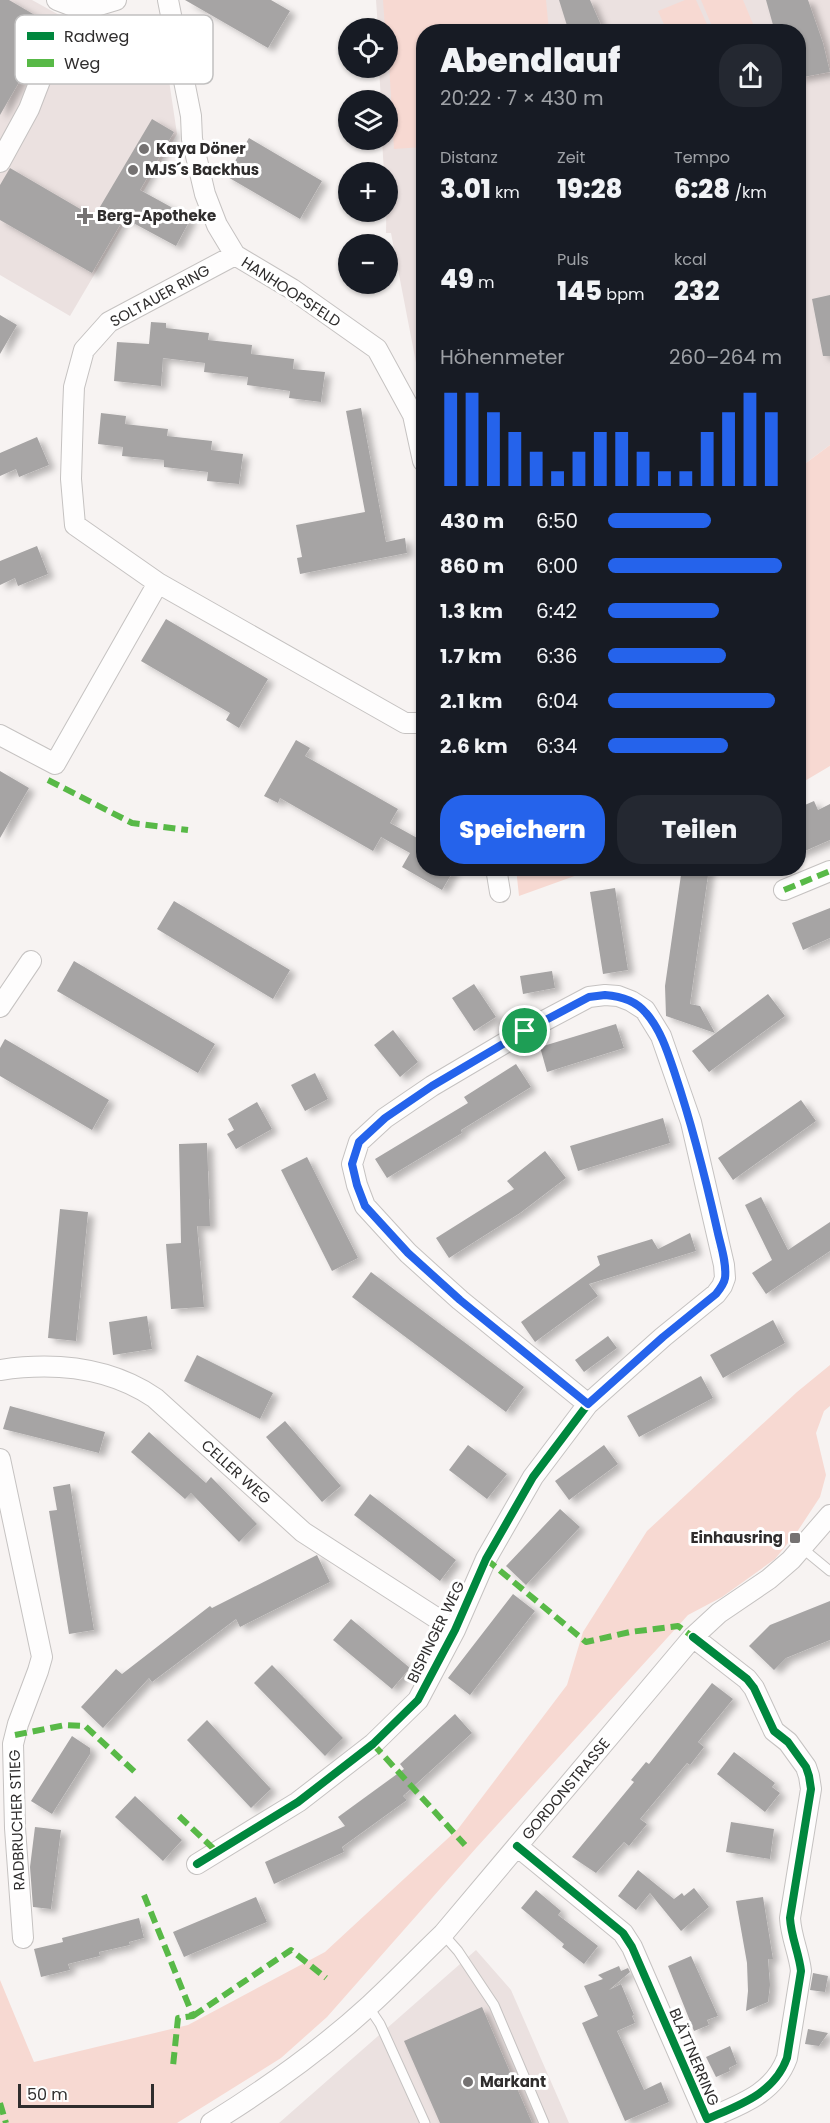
<!DOCTYPE html>
<html lang="de">
<head>
<meta charset="utf-8">
<style>
  body { margin:0; font-family:Poppins,sans-serif; background:#242831; color:#f1f3f6; height:100vh; display:flex; flex-direction:column; font-size:22px; white-space:nowrap }
  * { box-sizing:border-box; margin:0 }
  p { font-size:20px; color:#9ea1a6 }
  .icon { flex:none; width:33px; height:33px; fill:none; stroke:currentColor; stroke-width:2; stroke-linecap:round; stroke-linejoin:round }
  .map { position:relative; flex:1; overflow:hidden }
  .side { position:absolute; left:416px; top:24px; width:390px; height:852px; display:flex; flex-direction:column; background:#171b24; border-radius:24px; box-shadow:0 2px 4px #0004 }
  .side>* { flex:none }
  .controls { position:absolute; left:338px; top:18px; display:grid; gap:12px }
  .controls a { display:grid; place-items:center; width:60px; height:60px; border-radius:50%; background:#171b24; box-shadow:0 2px 4px #0004; font-size:30px }
  .scale { position:absolute; left:18px; bottom:15px; width:136px; box-sizing:border-box; padding-left:6px; border:3px solid #2f2d2d; border-top:0; font-size:16px; line-height:21px; white-space:nowrap; color:#2f2d2d; -webkit-text-stroke:4px #fff; paint-order:stroke }
  .pin { position:absolute; display:grid; place-items:center; width:51px; height:51px; color:#fff; margin:-26px; border:3px solid #fff; border-radius:50%; box-shadow:0 2px 6px #0007 }
  .round { display:grid; place-items:center; flex:none; width:63px; height:63px; border-radius:24px; background:#242831 }
  .head { display:flex; align-items:center; justify-content:space-between; height:102px; padding:0 24px }
  h1 { font-size:33px; font-weight:800; line-height:45px }
  .figures { display:grid; grid-template-columns:repeat(3,1fr); gap:9px; height:102px; padding:6px 24px }
  .figures div { display:grid; align-content:center }
  .figures b { font-size:26px; font-weight:800 }
  .figures small { font-size:16px; font-weight:400 }
  .figures p { font-size:16px }
  .chart { height:168px; padding:12px 24px }
  .chart p { display:flex; justify-content:space-between }
  .chart svg { width:100%; height:108px; margin-top:6px; stroke:#2563eb; stroke-width:6 }
  .cta { display:flex; gap:12px; margin-top:auto; padding:12px 24px }
  .cta a { flex:1; height:69px; border-radius:24px; background:#2563eb; color:#fff; font-size:24px; font-weight:800; line-height:69px; text-align:center }
  .cta a+a { background:#242831; color:#f1f3f6 }
  ul { padding:0 24px; list-style:none; font-size:20px }
  li { display:grid; grid-template-columns:96px 72px 1fr; align-items:center; height:45px }
  li i { height:15px; border-radius:8px; background:#2563eb }
  .map>svg:first-child { display:block }
  .built { fill:#ebe1e0 }
  .green { fill:#f7d9d2 }
  .building { fill:#a6a4a4; filter:url(#shadow) }
  .lines { fill:none; stroke-linecap:round; stroke-linejoin:round }
  .lane-casing { stroke:#c5c2c1; stroke-width:11 }
  .street-casing { stroke:#c5c2c1; stroke-width:22 }
  .lane { stroke:#fefdfd; stroke-width:9 }
  .street { stroke:#fefdfd; stroke-width:20 }
  .quiet { stroke:#58b947; stroke-width:6; stroke-dasharray:12 6; stroke-linecap:butt }
  .cycleway-casing { stroke:#fff; stroke-width:11 }
  .cycleway { stroke:#00873e; stroke-width:8 }
  .route-casing { stroke:#fff; stroke-width:12 }
  .route { stroke:#2563eb; stroke-width:8 }
  .poi-dot { fill:#757272; stroke:#fff; stroke-width:2 }
  .labels { text-anchor:middle; stroke-width:6; stroke-linejoin:round; paint-order:stroke }
  .poi-label { font-size:15px; font-weight:bold; fill:#2f2d2d; stroke:#fff; text-anchor:start }
  .street-label { font-size:15px; fill:#2f2d2d; stroke:#fff }
  .key { fill:#fff; stroke:#c1c0c0; stroke-width:1.5 }
  .key-label { font-size:16px; fill:#2f2d2d }
</style>
</head>
<body>
<div class="map">
<svg width="830" height="2123" viewBox="0 0 830 2123">
  <defs>
    <filter id="shadow"><feDropShadow dx="6" dy="4" stdDeviation="3" flood-color="#0004"/></filter>
  </defs>
  <rect width="100%" height="100%" fill="#f7f3f2"/>
  <!-- built -->
  <path class="built" d="M0,0H32L83,28L167,67L177,134L70,316L0,275Z
    M376,0H830V445L798,469V32H423V399L391,233H386L387,172H384L382,140H387V100H381L379,68H387V28H378Z
    M476,1950L511,1990L569,2123H279Z"/>
  <!-- green -->
  <path class="green" d="M383,0H546L549,31L423,32V147L394,149L387,28H385Z
    M685,0H696L710,31H667L658,11Z
    M701,0H743L756,31H714Z
    M830,445V766L798,785V469Z
    M516,868H594V869L519,896Z
    M830,1365V1406L824,1411L816,1433L826,1475L820,1497L797,1532L775,1559L722,1597L688,1615L477,1847L327,2017L281,2058L177,2123H0V1980L34,2062L188,2025L325,1952L458,1829L567,1685L583,1632L647,1531L797,1392Z"/>
  <!-- building -->
  <path class="building" d="M0,0H9L52,25L0,115Z
    M185,0H271L290,11L268,48Z
    M559,0H590L604,32H569Z
    M766,0H808L823,43L830,72L798,78V32H775Z
    M152,119L174,132L140,190L191,218L176,246L124,218L92,273L0,220V185L10,168L94,217Z
    M249,138L322,181L300,219L226,176Z
    M830,295V356H823L812,299Z
    M0,315L17,325L0,354Z
    M151,322L166,323V328L209,333L208,340L252,345L251,354L294,359L293,369L325,372L321,402L289,398L290,391L247,385L248,377L204,372L205,363L163,358L161,386L114,381L117,342L149,344Z
    M361,408L386,542L405,538L407,553L300,574L297,558L302,557L296,525L365,512L346,411Z
    M101,413L126,416L125,424L168,429L167,436L212,441L211,450L243,454L239,484L207,481L208,472L164,467V460L122,456L123,447L98,444Z
    M37,437L49,465L19,477L16,469L0,476V453Z
    M37,546L48,574L18,586L15,578L0,585V561Z
    M166,619L268,679L239,728L226,720L230,713L141,661Z
    M296,740L310,748L305,756L398,809L390,823L419,839L423,832V868H455L442,890L402,867L410,853L381,837L373,851L280,798L278,803L264,796Z
    M0,771L29,788L0,838Z
    M814,801L818,810L830,804V840L798,854V808Z
    M682,868H709L690,1004L700,1006L715,1033L666,1016L665,986Z
    M615,888L628,970L603,974L590,892Z
    M174,901L290,970L273,999L157,929Z
    M830,908V938L803,950L792,923Z
    M74,961L215,1044L198,1073L57,991Z
    M552,971L555,988L523,994L520,976Z
    M474,984L496,1017L474,1031L452,998Z
    M768,994L785,1016L709,1072L692,1051Z
    M616,1024L624,1048L547,1072L540,1047Z
    M393,1030L418,1062L400,1077L374,1045Z
    M5,1039L109,1100L92,1130L0,1076V1048Z
    M516,1064L531,1087L461,1130L462,1133L387,1178L375,1159L468,1103L464,1097Z
    M315,1073L328,1099L305,1111L291,1085Z
    M801,1100L816,1121L733,1180L718,1158Z
    M257,1102L272,1129L236,1149L227,1134L234,1130L228,1119Z
    M663,1118L670,1143L578,1171L570,1146Z
    M207,1143L210,1226H197L204,1307L171,1309L166,1244L181,1243L179,1144Z
    M545,1151L566,1178L520,1213L449,1258L436,1238L514,1189L507,1181Z
    M307,1157L358,1258L332,1271L281,1170Z
    M761,1197L788,1250L830,1222V1251L766,1294L752,1273L772,1260L745,1205Z
    M60,1209L88,1212L76,1341L48,1338Z
    M690,1233L696,1251L589,1284L598,1296L535,1342L521,1322L600,1265L597,1256L652,1239L658,1249Z
    M371,1272L524,1387L506,1412L352,1297Z
    M147,1316L152,1349L113,1355L109,1322Z
    M773,1320L785,1343L723,1378L710,1355Z
    M608,1336L617,1348L584,1372L575,1360Z
    M197,1355L273,1393L260,1419L184,1381Z
    M701,1376L713,1398L639,1437L627,1416Z
    M10,1406L105,1432L99,1453L3,1429Z
    M285,1421L341,1486L322,1502L266,1437Z
    M149,1432L206,1483L211,1477L257,1524L239,1542L191,1493L185,1499L131,1452Z
    M468,1445L507,1474L487,1499L449,1470Z
    M604,1445L618,1464L569,1500L555,1481Z
    M70,1484L94,1630L69,1634L49,1511L57,1510L53,1487Z
    M370,1494L456,1560L440,1581L354,1515Z
    M560,1509L580,1527L526,1585L506,1566Z
    M317,1555L330,1582L240,1627L236,1619L152,1682L149,1678L103,1728L81,1707L116,1669L122,1674L210,1606L212,1608Z
    M513,1594L535,1611L470,1695L448,1678Z
    M830,1601V1640L786,1658L774,1670L749,1646L770,1625Z
    M351,1619L410,1668L392,1689L333,1640Z
    M272,1665L343,1738L325,1756L254,1683Z
    M712,1683L733,1699L698,1742L704,1747L690,1765L687,1763L640,1819L647,1824L629,1846L624,1842L596,1873L572,1857L634,1782L631,1780L646,1762L649,1764Z
    M455,1714L472,1733L403,1796L407,1800L342,1847L344,1852L274,1884L265,1862L345,1826L338,1817L404,1769L400,1764Z
    M207,1720L271,1789L251,1808L187,1740Z
    M72,1736L90,1748V1754L52,1814L31,1801Z
    M734,1752L775,1783L772,1787L780,1793L765,1812L717,1774Z
    M135,1796L182,1840L163,1861L115,1817Z
    M731,1822L774,1829L770,1859L726,1852Z
    M35,1827L61,1830L51,1909L33,1907L30,1867Z
    M638,1870L674,1899L682,1893L684,1896L694,1888L709,1907L681,1931L650,1893L636,1910L618,1896Z
    M536,1890L561,1911L558,1915L598,1946L584,1964L562,1947L564,1944L521,1908Z
    M256,1897L267,1922L184,1957L173,1932Z
    M763,1897L773,1959H768L770,1985L768,2002L746,2011L748,1991L747,1963L736,1901Z
    M139,1918L144,1938L129,1942L130,1945L99,1952L100,1956L68,1964L70,1970L41,1977L34,1949L63,1942L62,1938Z
    M691,1956L718,2016L707,2020L709,2025L694,2031L668,1966Z
    M619,1966L621,1971L628,1968L630,1972L609,1990L621,1984L634,2015L632,2016L635,2023L617,2031L644,2090L661,2082L669,2102L625,2121L582,2023L598,2016L584,1986L603,1979L598,1975Z
    M813,1973L828,1976L825,1992L810,1990Z
    M482,2007L532,2123H440L404,2041Z
    M808,2029L828,2033L819,2046L805,2044Z
    M730,2046L737,2064L729,2068L730,2071L716,2077L706,2057Z"/>
  <g class="lines">
    <defs>
      <path id="lane" d="M802,1548L830,1571
        M443,1934L458,1951L494,2005L544,2123
        M368,2006L380,2024L425,2123"/>
      <path id="street" d="M57,0L83,10L116,0
        M168,0L191,116L192,139L205,194L217,225L235,255L292,289L377,349L413,415L423,461
        M0,162L29,109L41,78L83,10
        M235,255L109,322L84,350L74,387L73,412L71,479L75,525L158,583L405,723H423
        M0,735L55,764L158,583
        M496,868L500,892
        M784,890L830,871
        M0,1007L31,961
        M0,1370C54,1362 109,1367 155,1398L303,1532L455,1630
        M0,1459L42,1657L38,1671L18,1724L13,1744L15,1828L23,1938
        M517,1846L623,1933L632,1947L707,2119C739,2105 774,2094 787,2058L801,1971C799,1953 791,1937 790,1918L811,1789L809,1776L806,1767L788,1742L774,1731L754,1688L747,1679L693,1637
        M197,1864L298,1802L373,1744L418,1700L455,1630L486,1559L533,1477L588,1404L663,1337L716,1294L722,1286L725,1278L724,1265L691,1122L661,1036L645,1010L631,1001L618,996L605,995L589,997L525,1031L432,1086L385,1118L359,1142L352,1164L357,1185L365,1206L408,1253L460,1300L588,1404
        M211,2123C266,2089 322,2049 370,2005C395,1982 419,1957 443,1934L693,1637L719,1613L769,1579L791,1560L830,1515"/>
    </defs>
    <!-- lane casing -->
    <use href="#lane" class="lane-casing"/>
    <!-- street casing -->
    <use href="#street" class="street-casing"/>
    <!-- lane -->
    <use href="#lane" class="lane"/>
    <!-- street -->
    <use href="#street" class="street"/>
    <!-- quiet -->
    <path class="quiet" d="M48,780L132,823L188,830
      M784,890L830,871
      M486,1559L586,1642L630,1632L678,1626L696,1639
      M15,1735L65,1725L85,1726L136,1773
      M373,1744L465,1845
      M179,1816L217,1852
      M144,1895L193,2016L178,2018L173,2066
      M193,2016L291,1950L326,1978
      M0,2103L6,2123"/>
    <defs>
      <path id="cycleway" d="M517,1846L623,1933L632,1947L707,2119C739,2105 774,2094 787,2058L801,1971C799,1953 791,1937 790,1918L811,1789L809,1776L806,1767L788,1742L774,1731L754,1688L747,1679L693,1637
        M197,1864L298,1802L373,1744L418,1700L455,1630L486,1559L533,1477L588,1404L663,1337L716,1294L722,1286L725,1278L724,1265L691,1122L661,1036L645,1010L631,1001L618,996L605,995L589,997L525,1031L432,1086L385,1118L359,1142L352,1164L357,1185L365,1206L408,1253L460,1300L588,1404"/>
    </defs>
    <!-- cycleway casing -->
    <use href="#cycleway" class="cycleway-casing"/>
    <!-- cycleway -->
    <use href="#cycleway" class="cycleway"/>
  </g>
  <g class="lines">
    <defs>
      <path id="route" d="M605,995C620,996 636,1001 646,1013C661,1030 668,1053 675,1074C692,1125 705,1176 717,1229C720,1244 727,1262 725,1278C724,1284 720,1289 716,1294L663,1337L588,1404L460,1300L408,1253L365,1206L357,1185L352,1164L359,1142L385,1118L432,1086L525,1031L589,997Z"/>
    </defs>
    <!-- route casing -->
    <use href="#route" class="route-casing"/>
    <!-- route -->
    <use href="#route" class="route"/>
  </g>
  <!-- markers -->
  <g class="poi-dot">
    <circle cx="144" cy="149" r="6"/>
    <circle cx="133" cy="170" r="6"/>
    <path d="M82 207h6v6h6v6h-6v6h-6v-6h-6v-6h6z"/>
    <rect x="789" y="1532" width="12" height="12" rx="3"/>
    <circle cx="468" cy="2082" r="6"/>
  </g>
  <g class="labels">
    <!-- poi labels -->
    <g class="poi-label">
      <text x="156" y="154">Kaya Döner</text>
      <text x="145" y="175">MJS´s Backhus</text>
      <text x="97" y="221">Berg-Apotheke</text>
      <text x="783" y="1543" text-anchor="end">Einhausring</text>
      <text x="480" y="2087">Markant</text>
    </g>
    <!-- street labels -->
    <g class="street-label">
      <text transform="translate(291 292) rotate(33)" y="5">HANHOOPSFELD</text>
      <text transform="translate(160 296) rotate(-29)" y="5">SOLTAUER RING</text>
      <text transform="translate(236 1472) rotate(42)" y="5">CELLER WEG</text>
      <text transform="translate(436 1632) rotate(-64)" y="5">BISPINGER WEG</text>
      <text transform="translate(566 1789) rotate(-50)" y="5">GORDONSTRASSE</text>
      <text transform="translate(17 1820) rotate(-92)" y="5">RADBRUCHER STIEG</text>
      <text transform="translate(694 2057) rotate(67)" y="5">BLÄTTNERRING</text>
    </g>
  </g>
  <!-- legend -->
  <rect x="15" y="15" width="198" height="69" rx="9" class="key"/>
  <rect x="27" y="32" width="27" height="8" fill="#00873e"/>
  <rect x="27" y="59" width="27" height="8" fill="#58b947"/>
  <g class="key-label">
    <text x="64" y="42">Radweg</text>
    <text x="64" y="69">Weg</text>
  </g>
</svg>
<div class="controls">
<a><svg class="icon" aria-label="locate" viewBox="0 0 24 24"><circle cx="12" cy="12" r="6"/><path d="M12 2v4M12 18v4M2 12h4M18 12h4"/></svg></a>
<a><svg class="icon" aria-label="layers" viewBox="0 0 24 24"><path d="M12 4l9 5-9 5-9-5zM3 14l9 5 9-5"/></svg></a>
<a>+</a>
<a>−</a>
</div>
<div class="scale">50 m</div>
<div class="pin" style="left:525px;top:1031px;background:#1e9e55"><svg class="icon" aria-label="arrive" viewBox="0 0 24 24"><path d="M6 21V4h12l-3 4 3 4H6"/></svg></div>
<section class="side">
<div class="head"><div><h1>Abendlauf</h1><p>20:22 · 7 × 430 m</p></div><a class="round"><svg class="icon" aria-label="share" viewBox="0 0 24 24"><path d="M12 15V3M7 8l5-5 5 5M5 13v7h14v-7"/></svg></a></div>
<div class="figures">
<div><p>Distanz</p><b>3.01<small> km</small></b></div>
<div><p>Zeit</p><b>19:28</b></div>
<div><p>Tempo</p><b>6:28<small> /km</small></b></div>
</div>
<div class="figures">
<div><b>49<small> m</small></b></div>
<div><p>Puls</p><b>145<small> bpm</small></b></div>
<div><p>kcal</p><b>232</b></div>
</div>
<div class="chart"><p><span>Höhenmeter</span>260–264 m</p>
<svg viewBox="0 0 160 44" preserveAspectRatio="none"><path d="M5 44V6M15 44V6M25 44V14M35 44V22M45 44V30M55 44V38M65 44V30M75 44V22M85 44V22M95 44V30M105 44V38M115 44V38M125 44V22M135 44V14M145 44V6M155 44V14"/></svg>
</div>
<ul>
<li><b>430 m</b>6:50<i style="width:59%"></i></li>
<li><b>860 m</b>6:00<i style="width:100%"></i></li>
<li><b>1.3 km</b>6:42<i style="width:64%"></i></li>
<li><b>1.7 km</b>6:36<i style="width:68%"></i></li>
<li><b>2.1 km</b>6:04<i style="width:96%"></i></li>
<li><b>2.6 km</b>6:34<i style="width:69%"></i></li>
</ul>
<div class="cta"><a>Speichern</a><a>Teilen</a></div>
</section>
</div>
</body>
</html>
